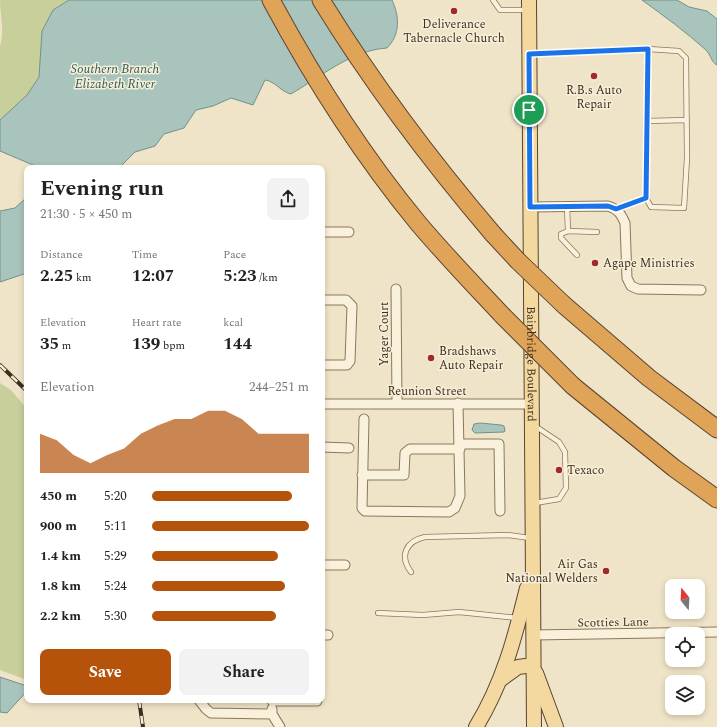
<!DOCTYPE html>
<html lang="en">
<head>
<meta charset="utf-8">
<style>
  body { margin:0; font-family:Spectral,serif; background:#f2f2f2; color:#222; height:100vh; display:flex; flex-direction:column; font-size:15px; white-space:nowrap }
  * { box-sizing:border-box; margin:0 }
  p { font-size:13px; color:#767676 }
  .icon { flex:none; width:22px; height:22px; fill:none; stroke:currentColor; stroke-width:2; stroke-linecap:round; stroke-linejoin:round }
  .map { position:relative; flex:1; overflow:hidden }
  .side { position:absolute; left:24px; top:165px; width:301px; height:538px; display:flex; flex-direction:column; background:#fff; border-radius:8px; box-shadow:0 2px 6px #0003 }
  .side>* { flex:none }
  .needle { width:26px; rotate:342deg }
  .controls { position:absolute; left:665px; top:579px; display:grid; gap:8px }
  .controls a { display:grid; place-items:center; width:40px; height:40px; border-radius:8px; background:#fff; box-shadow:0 2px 6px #0003; font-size:20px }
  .pin { position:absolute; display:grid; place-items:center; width:34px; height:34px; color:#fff; margin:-17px; border:2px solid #fff; border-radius:50%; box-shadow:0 1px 4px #0007 }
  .round { display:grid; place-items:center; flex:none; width:42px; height:42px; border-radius:8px; background:#f2f2f2 }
  .headline { display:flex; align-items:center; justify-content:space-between; height:68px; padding:0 16px }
  h1 { font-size:22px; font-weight:700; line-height:30px }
  .metrics { display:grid; grid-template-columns:repeat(3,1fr); gap:6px; height:68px; padding:4px 16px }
  .metrics div { display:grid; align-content:center }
  .metrics b { font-size:17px; font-weight:700 }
  .metrics small { font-size:11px; font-weight:400 }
  .metrics p { font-size:11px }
  .chart { height:112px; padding:8px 16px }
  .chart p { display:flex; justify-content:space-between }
  .chart svg { width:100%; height:72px; margin-top:4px; fill:#b45309; opacity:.7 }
  .action { display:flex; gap:8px; margin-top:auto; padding:8px 16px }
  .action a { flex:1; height:46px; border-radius:8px; background:#b45309; color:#fff; font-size:16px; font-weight:700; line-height:46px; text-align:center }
  .action a+a { background:#f2f2f2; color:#222 }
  ul { padding:0 16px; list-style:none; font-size:13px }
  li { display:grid; grid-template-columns:64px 48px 1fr; align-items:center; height:30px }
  li i { height:10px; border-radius:5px; background:#b45309 }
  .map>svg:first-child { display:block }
  .green { fill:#c9cf9b }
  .water { fill:#a9c4bc; stroke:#6f938a }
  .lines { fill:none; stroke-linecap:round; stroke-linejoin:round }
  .service-casing { stroke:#8d765c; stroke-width:6 }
  .minor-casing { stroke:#8d765c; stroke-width:11 }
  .primary-casing { stroke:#5b4430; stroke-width:16 }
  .motorway-casing { stroke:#5b4430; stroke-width:19 }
  .service { stroke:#faf1dc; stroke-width:4.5 }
  .minor { stroke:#faf1dc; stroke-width:9 }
  .primary { stroke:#f3d9a0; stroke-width:14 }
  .motorway { stroke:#e0a458; stroke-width:17 }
  .rail-casing { stroke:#3d2e20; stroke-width:4 }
  .rail { stroke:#f7eed8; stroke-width:2.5; stroke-dasharray:8; stroke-linecap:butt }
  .motorway-bridge-casing { stroke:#5b4430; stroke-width:19; stroke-linecap:butt }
  .motorway-bridge { stroke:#e0a458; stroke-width:17 }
  .route-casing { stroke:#fff; stroke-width:8 }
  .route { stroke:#1a73e8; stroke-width:5 }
  .poi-dot { fill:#9e2a2b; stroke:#f7eed8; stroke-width:1.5 }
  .labels { text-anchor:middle; stroke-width:3; stroke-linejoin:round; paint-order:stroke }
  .poi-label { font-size:12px; fill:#3d2e20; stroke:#f7eed8; text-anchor:start }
  .street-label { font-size:12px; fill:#3d2e20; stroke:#f7eed8 }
  .water-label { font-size:13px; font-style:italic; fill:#2f5d5a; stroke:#f7eed8 }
</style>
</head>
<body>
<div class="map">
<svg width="717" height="727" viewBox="0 0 717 727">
  <rect width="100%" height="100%" fill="#f0e4c8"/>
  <!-- green -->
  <path class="green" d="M0,0H69L53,10L41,59L39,77L27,95L0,120V46C5,30 0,16 0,0Z
    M0,383L11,390L27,409V680L0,670Z"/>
  <!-- water -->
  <path class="water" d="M69,0H392C400,17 400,35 387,48C352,50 320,77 291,94C281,92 275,81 265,80L253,105L231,98L213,106L196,110L184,128L164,134L155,146L135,152L119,168H40L0,151V120L27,95L39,77L42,31L53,10Z
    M642,0H677L689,7L707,11L717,19V65C711,62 711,55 706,50C686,32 664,16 642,0Z
    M27,197V273L0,282V211L15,208Z
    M480,423L501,425L504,426L505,431L504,432L475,433L472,430L474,424Z
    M0,677L27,686V691L7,713L0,712Z"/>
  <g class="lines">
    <defs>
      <path id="service" d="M493,0L500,10H527
        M531,54L648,49L679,51L686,58L687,158L684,208L651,207L646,198L648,49
        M647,121L687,120
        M567,206L568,231
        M616,209L646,198
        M577,255L561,238V234L568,231L597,232
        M535,426L559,442L565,452L566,488L559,499L535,503
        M411,572C399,556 406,541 425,537L508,535L530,538
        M378,613L423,615L459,612L518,618"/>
      <path id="minor" d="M530,207L608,206C618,209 621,214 625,223L627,278L631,286L638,289L701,290
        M322,232H349
        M396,289L397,403
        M322,300H346L352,306L350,361L347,365H322
        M322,404H531
        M364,419L362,508L365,511L449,512L455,508L460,496L458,403
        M460,444H499L500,511
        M322,447L349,448
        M362,475H404L405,453L410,449H460
        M322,565H345
        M322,635H328
        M533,635L717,632
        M199,700L206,709L211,713L272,714
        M272,701H317
        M272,709V714L280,727"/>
      <g id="primary">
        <path id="s1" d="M529,0L534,727"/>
        <path d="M536,673L556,727"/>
        <path d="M500,680L518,667L533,665"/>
        <path d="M476,727C503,683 515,637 527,588"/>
      </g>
      <path id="motorway" d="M271,0C313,78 362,155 418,223C445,255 474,285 502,315
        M321,0C372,83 430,160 493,234
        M564,305L649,378L717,429
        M573,386L674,468L717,499"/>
    </defs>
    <!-- service casing -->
    <use href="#service" class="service-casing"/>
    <!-- minor casing -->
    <use href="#minor" class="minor-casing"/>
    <!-- primary casing -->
    <use href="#primary" class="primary-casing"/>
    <!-- motorway casing -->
    <use href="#motorway" class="motorway-casing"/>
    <!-- service -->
    <use href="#service" class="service"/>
    <!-- minor -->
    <use href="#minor" class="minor"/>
    <!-- primary -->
    <use href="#primary" class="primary"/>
    <!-- motorway -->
    <use href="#motorway" class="motorway"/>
    <defs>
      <path id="rail" d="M0,365L27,391
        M139,700L143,727"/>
    </defs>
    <!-- rail casing -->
    <use href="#rail" class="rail-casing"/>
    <!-- rail -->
    <use href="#rail" class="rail"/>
    <defs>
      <path id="motorway-bridge" d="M493,234L518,261L564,305
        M502,315L573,386"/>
    </defs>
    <!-- motorway-bridge casing -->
    <use href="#motorway-bridge" class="motorway-bridge-casing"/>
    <!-- motorway-bridge -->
    <use href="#motorway-bridge" class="motorway-bridge"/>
  </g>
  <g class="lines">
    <defs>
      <path id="route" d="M648,49L646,198L616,209L608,206L530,207L529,54Z"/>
    </defs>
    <!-- route casing -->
    <use href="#route" class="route-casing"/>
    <!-- route -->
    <use href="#route" class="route"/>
  </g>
  <!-- markers -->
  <g class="poi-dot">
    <circle cx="454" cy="11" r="4"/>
    <circle cx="594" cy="76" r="4"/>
    <circle cx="595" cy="263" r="4"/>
    <circle cx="431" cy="358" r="4"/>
    <circle cx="559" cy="470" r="4"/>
    <circle cx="606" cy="571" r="4"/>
  </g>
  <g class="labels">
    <!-- poi labels -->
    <g class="poi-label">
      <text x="454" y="28" text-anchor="middle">Deliverance<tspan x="454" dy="14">Tabernacle Church</tspan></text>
      <text x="594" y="94" text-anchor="middle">R.B.s Auto<tspan x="594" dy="14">Repair</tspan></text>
      <text x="603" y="267">Agape Ministries</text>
      <text x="439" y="355">Bradshaws<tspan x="439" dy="14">Auto Repair</tspan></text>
      <text x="567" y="474">Texaco</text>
      <text x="598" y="568" text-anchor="end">Air Gas<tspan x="598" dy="14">National Welders</tspan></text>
    </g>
    <!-- street labels -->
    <g class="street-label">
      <text transform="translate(384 334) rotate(-90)" y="4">Yager Court</text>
      <text dy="4" stroke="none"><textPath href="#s1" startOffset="364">Bainbridge Boulevard</textPath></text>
      <text x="427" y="395">Reunion Street</text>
      <text transform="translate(613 622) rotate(-1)" y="4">Scotties Lane</text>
    </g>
    <!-- water labels -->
    <g class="water-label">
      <text x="115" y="73">Southern Branch<tspan x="115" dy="15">Elizabeth River</tspan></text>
    </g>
  </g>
</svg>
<div class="controls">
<a><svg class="needle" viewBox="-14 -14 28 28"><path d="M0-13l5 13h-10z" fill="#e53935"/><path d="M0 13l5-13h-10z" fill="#767676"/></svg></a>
<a><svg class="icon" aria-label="locate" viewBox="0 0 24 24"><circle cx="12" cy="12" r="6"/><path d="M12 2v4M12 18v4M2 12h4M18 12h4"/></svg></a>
<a><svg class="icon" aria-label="layers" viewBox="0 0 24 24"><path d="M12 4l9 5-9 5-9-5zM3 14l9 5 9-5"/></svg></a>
</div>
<div class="pin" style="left:529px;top:110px;background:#1e9e55"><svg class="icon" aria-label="arrive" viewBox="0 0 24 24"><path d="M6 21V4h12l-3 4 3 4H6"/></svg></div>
<section class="side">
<div class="headline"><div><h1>Evening run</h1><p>21:30 · 5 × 450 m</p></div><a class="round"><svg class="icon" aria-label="share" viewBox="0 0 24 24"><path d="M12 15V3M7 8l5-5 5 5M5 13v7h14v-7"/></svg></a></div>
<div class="metrics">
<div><p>Distance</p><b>2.25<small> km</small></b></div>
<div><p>Time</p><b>12:07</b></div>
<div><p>Pace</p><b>5:23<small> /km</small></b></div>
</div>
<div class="metrics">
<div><p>Elevation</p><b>35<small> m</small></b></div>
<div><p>Heart rate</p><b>139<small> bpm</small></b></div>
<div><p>kcal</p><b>144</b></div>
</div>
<div class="chart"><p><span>Elevation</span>244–251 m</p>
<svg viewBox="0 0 160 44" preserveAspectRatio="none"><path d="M0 44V20L10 24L20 33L30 38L40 33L50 29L60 20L70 15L80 11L90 11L100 6L110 6L120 11L130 20L140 20L150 20L160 20V44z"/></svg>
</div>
<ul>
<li><b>450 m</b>5:20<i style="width:89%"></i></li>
<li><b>900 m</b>5:11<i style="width:100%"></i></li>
<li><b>1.4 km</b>5:29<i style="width:80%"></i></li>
<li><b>1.8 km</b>5:24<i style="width:85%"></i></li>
<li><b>2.2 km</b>5:30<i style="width:79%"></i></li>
</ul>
<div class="action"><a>Save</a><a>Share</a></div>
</section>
</div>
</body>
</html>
